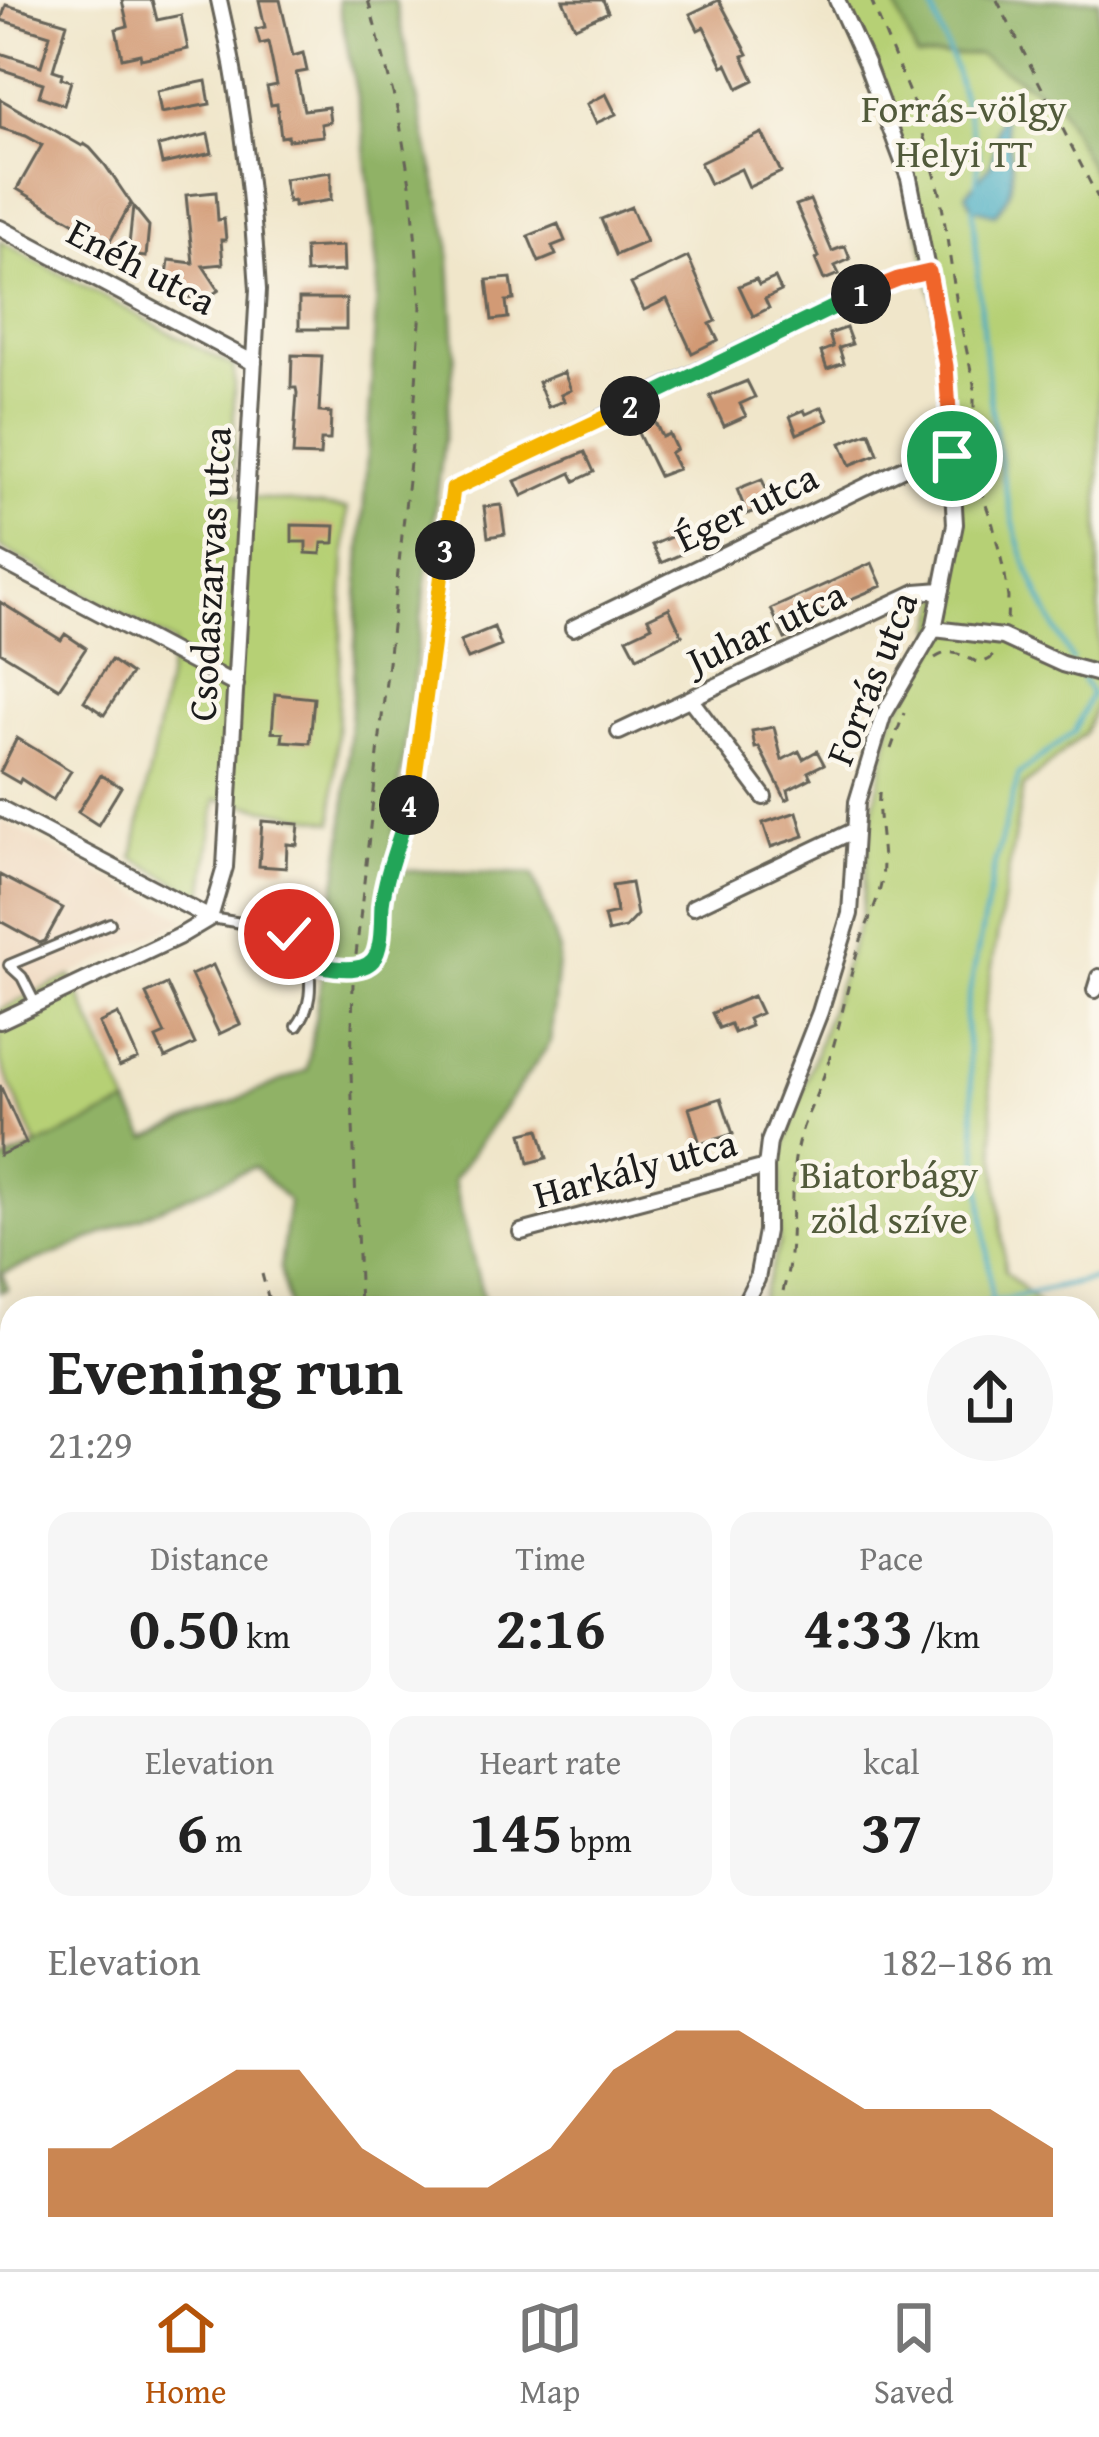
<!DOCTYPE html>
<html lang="en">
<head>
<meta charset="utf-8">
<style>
  body { margin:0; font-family:"Gentium Book Plus",serif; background:#f6f6f6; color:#222; height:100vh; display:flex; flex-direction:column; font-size:45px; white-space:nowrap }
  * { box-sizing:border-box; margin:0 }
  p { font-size:39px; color:#767676 }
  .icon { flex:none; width:66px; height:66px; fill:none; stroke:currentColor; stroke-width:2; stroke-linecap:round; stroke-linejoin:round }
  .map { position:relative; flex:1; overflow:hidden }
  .details { position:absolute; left:0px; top:1296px; width:1101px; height:975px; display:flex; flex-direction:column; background:#fff; border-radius:36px 36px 0 0; box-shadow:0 6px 30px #0003 }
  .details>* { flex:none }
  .pin { position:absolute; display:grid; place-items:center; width:102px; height:102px; color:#fff; margin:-51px; border:6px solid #fff; border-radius:50%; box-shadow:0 3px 12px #0007 }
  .km { position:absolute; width:60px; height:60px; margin:-30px; border-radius:50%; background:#222; color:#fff; font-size:33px; line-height:60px; text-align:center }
  .round { display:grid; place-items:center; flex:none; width:126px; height:126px; border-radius:63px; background:#f6f6f6 }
  .summary { display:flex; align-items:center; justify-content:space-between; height:204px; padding:0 48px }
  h1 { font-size:66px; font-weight:600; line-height:90px }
  .figures { display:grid; grid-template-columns:repeat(3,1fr); gap:18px; height:204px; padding:12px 48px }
  .figures div { display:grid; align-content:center; border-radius:24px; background:#f6f6f6; text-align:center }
  .figures b { font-size:60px; font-weight:600 }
  .figures small { font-size:33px; font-weight:400 }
  .figures p { font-size:33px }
  .chart { height:336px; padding:24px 48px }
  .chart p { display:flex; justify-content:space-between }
  .chart svg { width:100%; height:216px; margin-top:12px; fill:#b45309; opacity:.7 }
  .dock { display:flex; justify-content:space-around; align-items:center; height:168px; border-top:3px solid #e0e0e0; background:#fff; font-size:33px; color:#767676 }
  .dock a { display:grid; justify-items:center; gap:6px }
  .dock .on { color:#b45309 }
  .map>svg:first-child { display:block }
  .built { fill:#eed6bb }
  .green { fill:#b6d075; stroke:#697648; stroke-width:3 }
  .forest { fill:#90b266; stroke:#566741; stroke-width:3 }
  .water { fill:#42aac1; stroke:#2f636e; stroke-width:3 }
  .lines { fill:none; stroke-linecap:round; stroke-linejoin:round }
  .stream { stroke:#42aac1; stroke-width:4.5 }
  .building { fill:#d29a74 }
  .lane-casing { stroke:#666359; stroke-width:14 }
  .street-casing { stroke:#666359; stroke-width:20 }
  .secondary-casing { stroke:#666359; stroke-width:24 }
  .path { stroke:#666359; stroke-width:3; stroke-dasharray:9 9; stroke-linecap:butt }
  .lane { stroke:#fff; stroke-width:8 }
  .street { stroke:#fff; stroke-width:14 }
  .secondary { stroke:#fbe6c4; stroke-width:18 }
  .split-1-casing { stroke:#fff; stroke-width:24 }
  .split-2-casing { stroke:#fff; stroke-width:24 }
  .split-3-casing { stroke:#fff; stroke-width:24 }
  .split-4-casing { stroke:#fff; stroke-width:24 }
  .split-5-casing { stroke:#fff; stroke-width:24 }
  .split-1 { stroke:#f0652b; stroke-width:15 }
  .split-2 { stroke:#22a559; stroke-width:15 }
  .split-3 { stroke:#f5b400; stroke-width:15 }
  .split-4 { stroke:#f5b400; stroke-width:15 }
  .split-5 { stroke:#22a559; stroke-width:15 }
  .labels { text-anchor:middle; stroke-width:9; stroke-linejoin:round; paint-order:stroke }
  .park-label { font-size:39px; fill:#525b3b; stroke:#fbf7ec }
  .street-label { font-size:39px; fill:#1c1c1c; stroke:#fbf7ec }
</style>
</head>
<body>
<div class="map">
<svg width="1099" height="2269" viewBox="0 0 1099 2269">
  <rect width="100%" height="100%" fill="#fbf7ec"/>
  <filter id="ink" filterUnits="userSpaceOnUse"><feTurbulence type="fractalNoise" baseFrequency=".00833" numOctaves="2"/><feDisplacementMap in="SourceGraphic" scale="24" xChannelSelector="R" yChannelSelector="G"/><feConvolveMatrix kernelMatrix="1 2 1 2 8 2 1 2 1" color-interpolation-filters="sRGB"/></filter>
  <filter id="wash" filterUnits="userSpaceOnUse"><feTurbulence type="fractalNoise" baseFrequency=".004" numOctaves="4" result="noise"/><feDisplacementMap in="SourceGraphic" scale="48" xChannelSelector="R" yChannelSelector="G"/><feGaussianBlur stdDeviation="2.7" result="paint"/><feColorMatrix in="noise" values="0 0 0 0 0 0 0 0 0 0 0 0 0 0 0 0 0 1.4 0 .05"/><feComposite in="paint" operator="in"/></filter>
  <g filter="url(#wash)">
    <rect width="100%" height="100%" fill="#f0e6ca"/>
    <!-- built -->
    <path class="built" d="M0,820L186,919L0,1010Z
      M0,1061L37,1147L0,1163Z"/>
    <!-- green -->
    <path class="green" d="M837,0H953L1000,68L1058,103L1099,184V695L1085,733L1023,787L984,1013L1005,1271L1043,1308H758L779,1244L782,1153L861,917L871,821L892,720L939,644L942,630L934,629L955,524L946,366L909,178Z
      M0,241L234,367V495L347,509L333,822L216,799L203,897L133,858L174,643L0,547Z
      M71,976L128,1104L37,1147L0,1061V1010Z
      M273,2259H438L430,2269H264Z"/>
    <!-- forest -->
    <path class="forest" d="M338,0H395L449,240L455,354L389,870L533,874L559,951L550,1043L453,1180L486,1308H289L280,1268L289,1201L254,1167L61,1252L3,1273L7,1289L0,1292V1163L128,1104L147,1138L307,1070L343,839L378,277L363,127Z
      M893,0H1099V184L1058,103L978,54L917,57Z"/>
    <!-- water -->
    <path class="water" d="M1000,108C1009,143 1024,186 995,214L973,208L966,194L991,164Z"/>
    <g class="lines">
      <!-- stream -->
      <path class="stream" d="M929,0L956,72L979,157L976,184
        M973,208C981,318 989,447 1022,552C1035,590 1053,625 1072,660
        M992,1303L965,1016L995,862L1019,774L1074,732L1091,694L1082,679
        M965,1308L1099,1278
        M296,2269L306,2259"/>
    </g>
    <g id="blocks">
      <!-- building -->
      <path class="building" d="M122,0H152L157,20L181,15L188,49L141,59L140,54L122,58L116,29L128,26Z
        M259,0H280L293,56L303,53L307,71L296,73L304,110L328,107L330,122L321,124L323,136L288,140V136L281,137L277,104L271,105L267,87L277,85L268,42L260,44L256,29L265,27Z
        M563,0H603L608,12L575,27Z
        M719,0L748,54L743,56L754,80L738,88L727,64L723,66L704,27L698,30L690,14Z
        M6,5L67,23L53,70L62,73L61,78L71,81L64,105L39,96L43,83L0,69V53L41,66L50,35L1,20Z
        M206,81L210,104L161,113L157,91Z
        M606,94L616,114L596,123L587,104Z
        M0,99L82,146L84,144L90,148L105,165L131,203L109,243L17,189L42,145L26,136L0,128Z
        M762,133L781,172L749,187L741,169L710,184L700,163Z
        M208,134L212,153L162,164L158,146Z
        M331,172V200L294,206V201L288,202L284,179Z
        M216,192L218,220L224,219L226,240H221L223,264L203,266L219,290L199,303L166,283L169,260L193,263L186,195Z
        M810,200L832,251L845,246L850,259L835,266L839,274L824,280L815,259L819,257L796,205Z
        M133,206L149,226L146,257L128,255Z
        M631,207L646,242L616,255L601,219Z
        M558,224L565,241L552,246L556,255L539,262L528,236Z
        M343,246L344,271L306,273L305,248Z
        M688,257L716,321L710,324L718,340L692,353L667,299L644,310L631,284Z
        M511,278L514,300L506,301L508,318L492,320L487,280Z
        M775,278L781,291L765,299L769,308L753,316L739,286L756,279L759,285Z
        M299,299H346V329H299Z
        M846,328L852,344L839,348L844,363L827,369L821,352L833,347L829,334Z
        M292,355L322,356L319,412L331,413L330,440H321L320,456L293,455L297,393L296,388H291Z
        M564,372L571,390L561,395L564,401L548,407L538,382Z
        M747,381L755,397L740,404L746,416L724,426L710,396Z
        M822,407L828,420L797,434L790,416L804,410L806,414Z
        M655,422L662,437L669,434L676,449L670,453L678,469L659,476L637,431Z
        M870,432L878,454L850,465L841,443Z
        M585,452L594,472L575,481L571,473L522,496L515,481Z
        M762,479L772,505L747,514L737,489Z
        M501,505L505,534L488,537L484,507Z
        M292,525L335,526L334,543H322L321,554L306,553V542H292Z
        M675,535L684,553L661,563L652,545Z
        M872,563L882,586L820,612L821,615L801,625L804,630L785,639L771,609Z
        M0,602L61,640L65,634L86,648L59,688L0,652Z
        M669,608L682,635L637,657L627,638L652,626L648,618Z
        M494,627L501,646L468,659L460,641Z
        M111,660L131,674L104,715L84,701Z
        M275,694L314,698L310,743L282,741L283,733L272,732Z
        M774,727L782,760L799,751L803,759L817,751L824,764L808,772L811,778L788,790L790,798L786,800L759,747L755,748L752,731Z
        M17,738L71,771L53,800L21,779L19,783L0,772Z
        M101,775L121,787L98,825L78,812Z
        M797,812L804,836L771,847L763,823Z
        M262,821L299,824L297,845L287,844L286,868L259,866Z
        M0,875L63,908L45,941L40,943L0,921Z
        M631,883L637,915L625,928L608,932L604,916L617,913L612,886Z
        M213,965L240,1024L219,1034L191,975Z
        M167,984L195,1044L165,1058L156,1038L165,1034L146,994Z
        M753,996L761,1013L748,1019L751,1026L734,1033L730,1024L719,1028L712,1013Z
        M118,1014L138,1059L119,1067L99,1023Z
        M0,1085L26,1143L0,1155Z
        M721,1098L733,1134L700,1144L689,1108Z
        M539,1129L547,1158L529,1163L522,1133Z"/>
    </g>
  </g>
  <g filter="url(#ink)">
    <use href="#blocks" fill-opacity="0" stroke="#666359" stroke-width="3"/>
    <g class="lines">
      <defs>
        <path id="lane" d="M211,918L283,930L289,935L309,963L334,968L355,967
          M36,1005L22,977L9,965L110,923
          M297,1026C312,1006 311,987 309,963
          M194,2269L203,2259"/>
        <path id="street" d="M0,228L254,363
          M453,489L861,293L898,279L929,272
          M0,560L236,685
          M573,628L910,465L952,456
          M934,629L1003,637L1062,664L1099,674
          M691,700L764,797
          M619,732L916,592L942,590
          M0,808L210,918
          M693,907L853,831
          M1095,990L1099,977
          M0,1021L178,937L210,918L225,867L258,290C252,192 241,95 219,0
          M521,1232L766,1167
          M742,1308L757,1279L766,1231V1167L769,1142L820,1012L850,914L857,802L883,716L934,629L955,524L946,366L909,178L866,63L837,0
          M1089,1351L1099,1333
          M1089,1467L1099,1473
          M1089,1668L1099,1681
          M0,1751L12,1765
          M1089,1752L1099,1738
          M1089,2026L1099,2011
          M0,2119L12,2101
          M1089,2212L1099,2221
          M660,2259L663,2269
          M430,2269L438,2259"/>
        <path id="secondary" d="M0,1510L12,1521
          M251,2269L259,2259
          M875,2269L876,2259"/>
      </defs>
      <!-- lane casing -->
      <use href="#lane" class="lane-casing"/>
      <!-- street casing -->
      <use href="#street" class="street-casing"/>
      <!-- secondary casing -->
      <use href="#secondary" class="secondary-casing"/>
      <!-- path -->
      <path class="path" d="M871,0L916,110L940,192L958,311L974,384V422L980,488L993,525L1005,575L1008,598L1007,622
        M997,0L1099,200
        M935,658C954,645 963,659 982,663L990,659L995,653
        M891,749L904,713
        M356,955L412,444L421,307L412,196L398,112L368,0
        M368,963L373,961L378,948L384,889L414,784L451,504
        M353,983L351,1072L360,1308
        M262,1274L271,1308
        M777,1308C800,1252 786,1208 796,1153C800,1128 812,1107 821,1083C838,1040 845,994 858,949C865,926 878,904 882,879C886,848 875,818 880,787
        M741,2259L743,2269
        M326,2269L341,2259
        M346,2269L351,2259
        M409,2269L416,2260
        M917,2269L918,2259"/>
      <!-- lane -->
      <use href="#lane" class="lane"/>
      <!-- street -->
      <use href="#street" class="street"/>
      <!-- secondary -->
      <use href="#secondary" class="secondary"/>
    </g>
  </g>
  <g class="lines" filter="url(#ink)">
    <defs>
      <path id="split-1" d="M861,294L898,279L929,272L946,366L952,456"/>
      <path id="split-2" d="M630,406L861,294"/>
      <path id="split-3" d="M445,550L453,489L630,406"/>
      <path id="split-4" d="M409,805L414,784L445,550"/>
      <path id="split-5" d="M289,934L309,963C325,967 360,975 373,960C383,948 381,920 382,905C386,870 401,838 409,805"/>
    </defs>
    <!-- split-1 casing -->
    <use href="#split-1" class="split-1-casing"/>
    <!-- split-2 casing -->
    <use href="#split-2" class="split-2-casing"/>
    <!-- split-3 casing -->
    <use href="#split-3" class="split-3-casing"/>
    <!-- split-4 casing -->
    <use href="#split-4" class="split-4-casing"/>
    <!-- split-5 casing -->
    <use href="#split-5" class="split-5-casing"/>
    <!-- split-1 -->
    <use href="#split-1" class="split-1"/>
    <!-- split-2 -->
    <use href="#split-2" class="split-2"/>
    <!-- split-3 -->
    <use href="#split-3" class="split-3"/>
    <!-- split-4 -->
    <use href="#split-4" class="split-4"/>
    <!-- split-5 -->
    <use href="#split-5" class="split-5"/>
  </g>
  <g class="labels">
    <!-- park labels -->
    <g class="park-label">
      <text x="964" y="122">Forrás-völgy<tspan x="964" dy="45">Helyi TT</tspan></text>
      <text x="889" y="1188">Biatorbágy<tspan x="889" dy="45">zöld szíve</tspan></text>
    </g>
    <!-- street labels -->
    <g class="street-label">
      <text transform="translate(142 266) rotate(28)" y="14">Enéh utca</text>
      <text transform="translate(746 507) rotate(-26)" y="14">Éger utca</text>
      <text transform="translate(209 574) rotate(-87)" y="14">Csodaszarvas utca</text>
      <text transform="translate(766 627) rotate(-25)" y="14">Juhar utca</text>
      <text transform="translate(871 678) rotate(-68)" y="14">Forrás utca</text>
      <text transform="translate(635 1168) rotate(-15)" y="14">Harkály utca</text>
    </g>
  </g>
</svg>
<div class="pin" style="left:952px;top:456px;background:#1e9e55"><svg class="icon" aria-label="arrive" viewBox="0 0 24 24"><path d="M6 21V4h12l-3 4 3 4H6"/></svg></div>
<div class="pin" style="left:289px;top:934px;background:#d93025"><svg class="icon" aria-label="check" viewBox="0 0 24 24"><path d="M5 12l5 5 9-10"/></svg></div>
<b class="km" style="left:861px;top:294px">1</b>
<b class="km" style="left:630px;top:406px">2</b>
<b class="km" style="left:445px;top:550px">3</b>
<b class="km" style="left:409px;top:805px">4</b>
<section class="details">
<div class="summary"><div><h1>Evening run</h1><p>21:29</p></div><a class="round"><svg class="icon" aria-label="share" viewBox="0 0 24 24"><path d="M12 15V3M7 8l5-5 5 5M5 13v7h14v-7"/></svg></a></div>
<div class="figures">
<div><p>Distance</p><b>0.50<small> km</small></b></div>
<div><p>Time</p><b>2:16</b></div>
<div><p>Pace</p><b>4:33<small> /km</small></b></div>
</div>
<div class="figures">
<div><p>Elevation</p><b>6<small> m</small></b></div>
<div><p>Heart rate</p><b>145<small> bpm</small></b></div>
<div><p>kcal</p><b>37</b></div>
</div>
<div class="chart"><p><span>Elevation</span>182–186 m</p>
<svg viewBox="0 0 160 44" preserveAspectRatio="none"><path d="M0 44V30L10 30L20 22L30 14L40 14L50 30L60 38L70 38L80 30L90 14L100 6L110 6L120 14L130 22L140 22L150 22L160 30V44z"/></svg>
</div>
</section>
</div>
<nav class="dock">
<a class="on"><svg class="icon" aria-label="home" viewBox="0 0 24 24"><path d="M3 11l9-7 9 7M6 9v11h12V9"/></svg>Home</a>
<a><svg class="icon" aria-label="map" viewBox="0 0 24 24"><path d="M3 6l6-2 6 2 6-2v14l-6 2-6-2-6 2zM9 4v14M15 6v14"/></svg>Map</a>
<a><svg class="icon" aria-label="saved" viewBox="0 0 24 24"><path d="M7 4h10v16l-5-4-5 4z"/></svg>Saved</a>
</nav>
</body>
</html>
